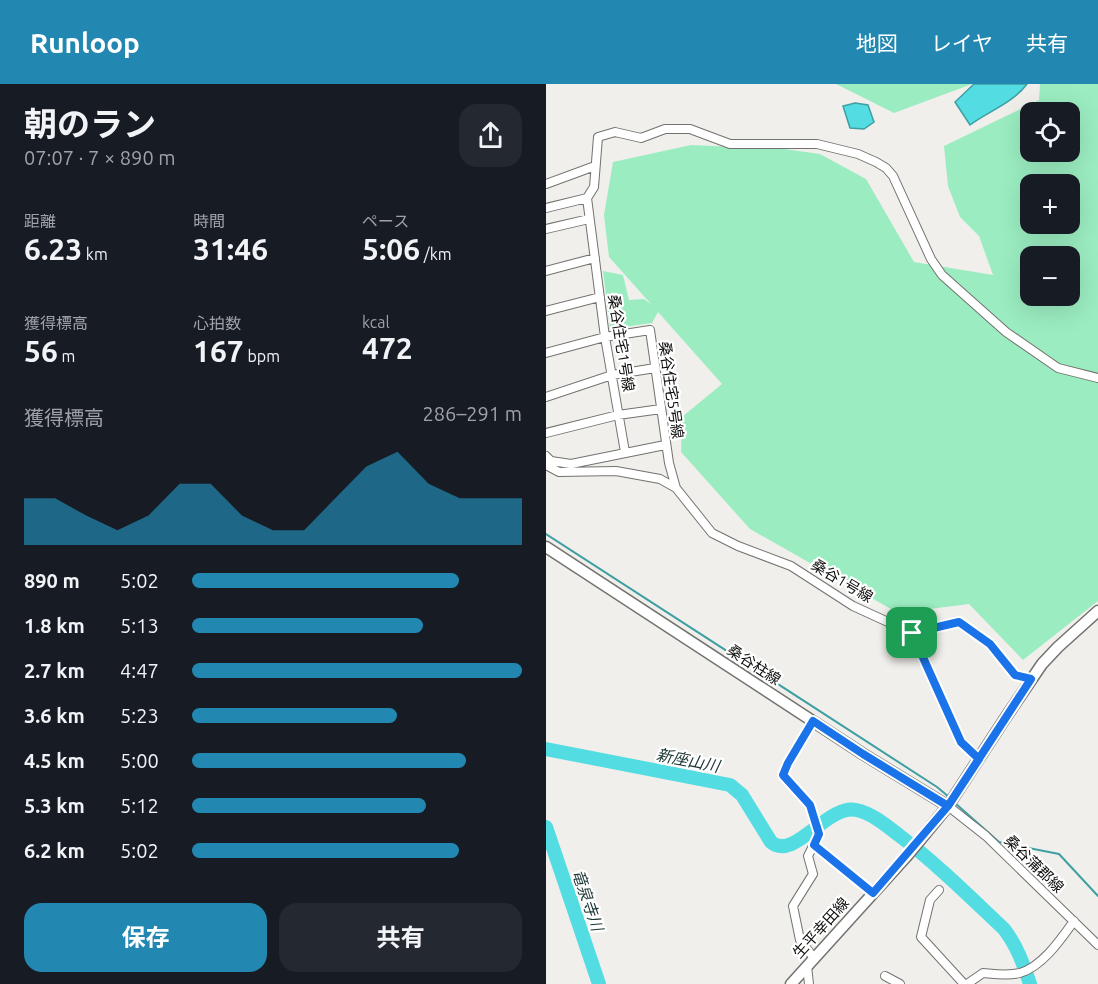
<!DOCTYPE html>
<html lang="ja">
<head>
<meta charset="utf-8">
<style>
  body { margin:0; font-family:Ubuntu,"Noto Sans JP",sans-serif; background:#242831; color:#f1f3f6; height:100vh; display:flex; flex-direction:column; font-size:22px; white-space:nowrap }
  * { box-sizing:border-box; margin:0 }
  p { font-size:20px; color:#9ea1a6 }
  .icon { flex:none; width:33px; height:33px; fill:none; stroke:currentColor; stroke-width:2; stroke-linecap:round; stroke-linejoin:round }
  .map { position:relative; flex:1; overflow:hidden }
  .panel { display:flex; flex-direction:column; background:#171b24; width:546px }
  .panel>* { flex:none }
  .fabs { position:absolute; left:474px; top:18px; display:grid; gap:12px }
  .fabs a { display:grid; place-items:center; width:60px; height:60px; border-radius:12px; background:#171b24; box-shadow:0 6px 24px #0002; font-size:30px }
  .pin { position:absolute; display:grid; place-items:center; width:51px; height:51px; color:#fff; margin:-26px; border-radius:12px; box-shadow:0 3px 9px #0006 }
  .round { display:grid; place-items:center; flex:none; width:63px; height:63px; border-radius:18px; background:#242831 }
  .head { display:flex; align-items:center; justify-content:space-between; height:102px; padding:0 24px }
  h1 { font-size:33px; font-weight:700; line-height:45px }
  .figures { display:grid; grid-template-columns:repeat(3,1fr); gap:9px; height:102px; padding:6px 24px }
  .figures div { display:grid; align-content:center }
  .figures b { font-size:30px; font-weight:700 }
  .figures small { font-size:16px; font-weight:400 }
  .figures p { font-size:16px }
  .chart { height:168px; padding:12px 24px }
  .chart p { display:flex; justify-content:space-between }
  .chart svg { width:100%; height:108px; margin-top:6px; fill:#2288b1; opacity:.7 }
  .cta { display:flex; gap:12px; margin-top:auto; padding:12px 24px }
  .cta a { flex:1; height:69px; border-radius:18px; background:#2288b1; color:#fff; font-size:24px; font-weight:700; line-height:69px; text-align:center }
  .cta a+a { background:#242831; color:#f1f3f6 }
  ul { padding:0 24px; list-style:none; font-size:20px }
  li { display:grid; grid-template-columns:96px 72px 1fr; align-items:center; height:45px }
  li i { height:15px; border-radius:8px; background:#2288b1 }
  header { display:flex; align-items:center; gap:36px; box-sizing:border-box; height:84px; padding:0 30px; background:#2288b1; color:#fff }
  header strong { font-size:28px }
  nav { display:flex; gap:33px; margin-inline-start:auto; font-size:21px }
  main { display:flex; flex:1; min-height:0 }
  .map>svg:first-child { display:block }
  .green { fill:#9becc1; fill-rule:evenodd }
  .water { fill:#53dde2; stroke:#3e9fa2; stroke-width:1.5 }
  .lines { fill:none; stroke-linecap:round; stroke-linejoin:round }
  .stream { stroke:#3e9fa2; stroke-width:2 }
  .river { stroke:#53dde2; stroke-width:14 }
  .minor-casing { stroke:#73726f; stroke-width:10 }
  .major-casing { stroke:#73726f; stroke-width:13 }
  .minor { stroke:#fff; stroke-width:8 }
  .major { stroke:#fff; stroke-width:10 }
  .route-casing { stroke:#fff; stroke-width:12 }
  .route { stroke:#1a73e8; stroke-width:8 }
  .labels { text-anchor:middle; stroke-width:4.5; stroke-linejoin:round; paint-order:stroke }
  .street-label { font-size:15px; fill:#0e0e0d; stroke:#fff }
  .water-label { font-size:16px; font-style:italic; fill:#1d3535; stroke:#fff }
</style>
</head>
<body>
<header>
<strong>Runloop</strong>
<nav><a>地図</a><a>レイヤ</a><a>共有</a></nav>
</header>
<main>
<section class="panel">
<div class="head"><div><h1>朝のラン</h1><p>07:07 · 7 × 890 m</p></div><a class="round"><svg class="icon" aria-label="share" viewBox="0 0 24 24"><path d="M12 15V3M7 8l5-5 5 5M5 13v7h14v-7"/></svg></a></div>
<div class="figures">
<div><p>距離</p><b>6.23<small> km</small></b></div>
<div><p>時間</p><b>31:46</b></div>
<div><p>ペース</p><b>5:06<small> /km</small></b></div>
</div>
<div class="figures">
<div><p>獲得標高</p><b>56<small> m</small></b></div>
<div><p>心拍数</p><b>167<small> bpm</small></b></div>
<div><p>kcal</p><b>472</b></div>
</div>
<div class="chart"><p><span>獲得標高</span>286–291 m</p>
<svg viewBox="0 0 160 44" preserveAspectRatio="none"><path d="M0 44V25L10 25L20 32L30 38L40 32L50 19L60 19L70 32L80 38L90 38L100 25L110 12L120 6L130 19L140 25L150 25L160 25V44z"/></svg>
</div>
<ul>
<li><b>890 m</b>5:02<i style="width:81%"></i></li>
<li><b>1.8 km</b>5:13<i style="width:70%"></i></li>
<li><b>2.7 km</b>4:47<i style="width:100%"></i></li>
<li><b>3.6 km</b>5:23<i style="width:62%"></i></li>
<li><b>4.5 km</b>5:00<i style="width:83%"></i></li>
<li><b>5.3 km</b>5:12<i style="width:71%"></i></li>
<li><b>6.2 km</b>5:02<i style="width:81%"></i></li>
</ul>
<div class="cta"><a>保存</a><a>共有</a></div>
</section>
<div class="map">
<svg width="552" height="900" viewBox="0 0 552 900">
  <rect width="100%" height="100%" fill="#f0efeb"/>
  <!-- green -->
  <path class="green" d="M290,0H426L348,29Z
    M494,0H552V517L477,576L423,520L352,529L204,445L135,368L136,333L176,300L112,228L106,239L64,245L57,187L77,191L83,216L98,215L105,220L63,173L58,131L67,78L145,61L238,65L274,70L320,95L368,178L447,191L433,152L414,133L402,102L398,62L493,16ZM484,28H524V68H484ZM484,100H524V140H484ZM484,172H524V212H484Z"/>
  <!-- water -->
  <path class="water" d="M428,0H481C467,19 443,27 424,41L409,18Z
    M309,19L322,21L328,38L318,45L304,44L297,22Z"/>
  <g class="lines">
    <!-- stream -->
    <path class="stream" d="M0,450L391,703L403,713
      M409,719L453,758L513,770L552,812"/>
    <!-- river -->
    <path class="river" d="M0,665L184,701L196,711L225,758C248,778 281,720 310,726C326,729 341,742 354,752C391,780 424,813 458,845C471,862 477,879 484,900
      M0,743L53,900"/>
    <defs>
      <path id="minor" d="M0,100L49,82
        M41,114L48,103L52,53L69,48L95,54L119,45H144L184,60H271L312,70L330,78L340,84L347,92L385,175L396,191L460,248L512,284L552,294
        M41,114L59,253L79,368
        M0,124L41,114
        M0,145L43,135
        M0,187L49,174
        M0,227L54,213
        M0,269L59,253L104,246L123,379L130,404L166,449L192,462L245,482L307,522L366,549L415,658L433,675
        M0,313L66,291L109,284
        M0,349L72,331L115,325
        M0,372L5,377L25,380L119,361
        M0,381L13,388L70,387L114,395L130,404
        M366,549L413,538L444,560L469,591L485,595
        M267,637L242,679L237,691L264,721L273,750L262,772L267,790L247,822L254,856L268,874
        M402,722L440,752L552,861
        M268,761L327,809
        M393,806L384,816L375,853L418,900
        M261,882L263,900
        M339,892L354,900
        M421,900L437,889C449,890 462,892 474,889C497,882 515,855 528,837"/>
      <path id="major" d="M0,463L317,670L402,722
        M245,900L360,773L402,722L460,633L496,580L512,563L552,527"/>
    </defs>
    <!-- minor casing -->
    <use href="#minor" class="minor-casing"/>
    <!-- major casing -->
    <use href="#major" class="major-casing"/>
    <!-- minor -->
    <use href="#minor" class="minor"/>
    <!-- major -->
    <use href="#major" class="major"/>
  </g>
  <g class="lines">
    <defs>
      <path id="route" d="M366,549L415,658L433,675L402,722L327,809L268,761L273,750L264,721L237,691L242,679L267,637L317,670L402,722L485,595L469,591L444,560L413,538L366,549"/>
    </defs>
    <!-- route casing -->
    <use href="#route" class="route-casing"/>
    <!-- route -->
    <use href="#route" class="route"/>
  </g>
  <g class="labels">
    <!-- street labels -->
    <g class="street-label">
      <text transform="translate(75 259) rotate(81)" y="5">桑谷住宅1号線</text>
      <text transform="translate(125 306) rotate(82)" y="5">桑谷住宅5号線</text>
      <text transform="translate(296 497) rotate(31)" y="5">桑谷1号線</text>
      <text transform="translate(208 581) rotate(33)" y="5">桑谷柱線</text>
      <text transform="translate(488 780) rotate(44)" y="5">桑谷蒲郡線</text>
      <text transform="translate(275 844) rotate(-48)" y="5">生平幸田線</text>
    </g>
    <!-- water labels -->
    <g class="water-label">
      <text transform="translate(142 676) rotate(11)" y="6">新座山川</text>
      <text transform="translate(42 816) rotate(71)" y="6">竜泉寺川</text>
    </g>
  </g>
</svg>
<div class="fabs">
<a><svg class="icon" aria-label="locate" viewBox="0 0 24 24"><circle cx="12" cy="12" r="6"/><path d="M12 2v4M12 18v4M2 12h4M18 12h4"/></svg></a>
<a>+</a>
<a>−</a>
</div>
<div class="pin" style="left:366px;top:549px;background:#1e9e55"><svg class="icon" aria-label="arrive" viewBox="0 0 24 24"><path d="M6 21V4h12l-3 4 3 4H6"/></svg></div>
</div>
</main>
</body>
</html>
